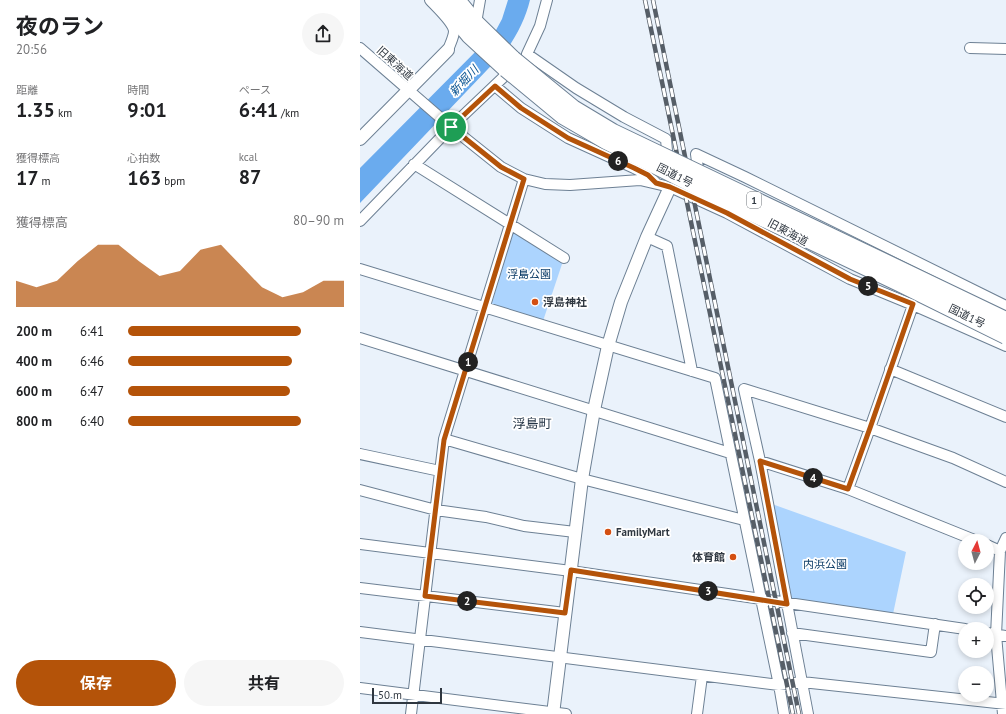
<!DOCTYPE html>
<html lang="ja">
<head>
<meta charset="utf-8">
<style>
  body { margin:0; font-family:"PT Sans","Noto Sans JP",sans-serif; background:#f6f6f6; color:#202124; height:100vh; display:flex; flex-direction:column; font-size:15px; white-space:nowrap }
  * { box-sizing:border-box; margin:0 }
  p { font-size:13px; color:#757577 }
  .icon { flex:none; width:22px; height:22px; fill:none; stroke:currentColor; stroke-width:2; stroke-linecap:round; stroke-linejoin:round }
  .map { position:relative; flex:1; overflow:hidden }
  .side { display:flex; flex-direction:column; background:#fff; width:360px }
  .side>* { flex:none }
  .needle { width:26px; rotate:6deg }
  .fabs { position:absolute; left:598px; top:534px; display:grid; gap:8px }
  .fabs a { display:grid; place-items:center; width:36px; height:36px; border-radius:50%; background:#fff; box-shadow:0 2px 6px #0003; font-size:20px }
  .scale { position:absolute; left:12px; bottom:10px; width:70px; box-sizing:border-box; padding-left:4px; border:2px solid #2f3740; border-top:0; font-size:11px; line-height:14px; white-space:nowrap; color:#2f3740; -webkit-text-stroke:3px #fff; paint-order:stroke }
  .pin { position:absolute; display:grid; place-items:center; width:34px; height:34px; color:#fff; margin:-17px; border:2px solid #fff; border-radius:50%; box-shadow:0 1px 4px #0007 }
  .km { position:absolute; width:20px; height:20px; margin:-10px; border-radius:50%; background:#222; color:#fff; font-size:11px; line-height:20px; text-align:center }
  .round { display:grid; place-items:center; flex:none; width:42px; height:42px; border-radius:21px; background:#f6f6f6 }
  .summary { display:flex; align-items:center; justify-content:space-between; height:68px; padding:0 16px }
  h1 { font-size:22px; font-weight:700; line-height:30px }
  .stats { display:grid; grid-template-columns:repeat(3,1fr); gap:6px; height:68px; padding:4px 16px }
  .stats div { display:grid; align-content:center }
  .stats b { font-size:20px; font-weight:700 }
  .stats small { font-size:11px; font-weight:400 }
  .stats p { font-size:11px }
  .chart { height:112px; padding:8px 16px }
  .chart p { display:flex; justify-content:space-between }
  .chart svg { width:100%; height:72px; margin-top:4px; fill:#b45309; opacity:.7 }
  .button { display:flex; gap:8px; margin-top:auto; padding:8px 16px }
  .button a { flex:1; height:46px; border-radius:24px; background:#b45309; color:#fff; font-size:16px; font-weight:700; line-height:46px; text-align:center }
  .button a+a { background:#f6f6f6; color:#202124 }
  ul { padding:0 16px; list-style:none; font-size:13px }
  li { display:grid; grid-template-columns:64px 48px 1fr; align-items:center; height:30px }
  li i { height:10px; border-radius:5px; background:#b45309 }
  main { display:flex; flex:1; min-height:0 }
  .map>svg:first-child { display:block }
  .green { fill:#acd4fe }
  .water { fill:#6aabee }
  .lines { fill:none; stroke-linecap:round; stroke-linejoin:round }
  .minor-casing { stroke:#6d8094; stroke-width:12 }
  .tertiary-casing { stroke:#6d8094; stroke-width:14 }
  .trunk-casing { stroke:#6d8094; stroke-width:18 }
  .minor { stroke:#fff; stroke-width:10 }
  .tertiary { stroke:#fff; stroke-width:12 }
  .trunk { stroke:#fff; stroke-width:16 }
  .rail-casing { stroke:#565e67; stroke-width:4.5 }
  .rail { stroke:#fff; stroke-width:3; stroke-dasharray:9; stroke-linecap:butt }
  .trunk-bridge-casing { stroke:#6d8094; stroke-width:18; stroke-linecap:butt }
  .trunk-bridge { stroke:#fff; stroke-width:16 }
  .route-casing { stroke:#fff; stroke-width:8 }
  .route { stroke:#b45309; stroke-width:5 }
  .poi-dot { fill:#d44f11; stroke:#fff; stroke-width:1.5 }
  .labels { text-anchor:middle; stroke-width:3.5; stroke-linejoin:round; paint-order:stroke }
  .shield { fill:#fff; stroke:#6d7379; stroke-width:1 }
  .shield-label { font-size:10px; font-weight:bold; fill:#2f3740 }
  .street-label { font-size:11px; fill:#2f3740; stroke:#fff }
  .park-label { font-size:11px; fill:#0d3d68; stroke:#fff }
  .poi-label { font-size:11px; font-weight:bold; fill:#2f3740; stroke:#fff; text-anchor:start }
  .water-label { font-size:12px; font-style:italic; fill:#0c5592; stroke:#fff }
  .quarter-label { font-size:13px; fill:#253546; stroke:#fff }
</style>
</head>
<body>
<main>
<section class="side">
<div class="summary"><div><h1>夜のラン</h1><p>20:56</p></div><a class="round"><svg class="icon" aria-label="share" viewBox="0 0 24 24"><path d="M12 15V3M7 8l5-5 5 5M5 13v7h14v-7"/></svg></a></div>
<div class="stats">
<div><p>距離</p><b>1.35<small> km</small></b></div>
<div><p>時間</p><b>9:01</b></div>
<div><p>ペース</p><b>6:41<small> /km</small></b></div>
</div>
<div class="stats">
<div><p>獲得標高</p><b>17<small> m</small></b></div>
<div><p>心拍数</p><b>163<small> bpm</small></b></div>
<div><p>kcal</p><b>87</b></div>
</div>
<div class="chart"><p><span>獲得標高</span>80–90 m</p>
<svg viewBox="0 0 160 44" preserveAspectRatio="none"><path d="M0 44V28L10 32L20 28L30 16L40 6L50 6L60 16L70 25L80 22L90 9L100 6L110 19L120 32L130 38L140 35L150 28L160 28V44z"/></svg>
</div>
<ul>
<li><b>200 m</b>6:41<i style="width:80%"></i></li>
<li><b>400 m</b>6:46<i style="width:76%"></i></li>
<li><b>600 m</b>6:47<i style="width:75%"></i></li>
<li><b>800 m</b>6:40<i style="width:80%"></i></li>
</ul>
<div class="button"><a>保存</a><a>共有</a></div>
</section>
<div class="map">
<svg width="646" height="714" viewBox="0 0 646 714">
  <rect width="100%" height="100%" fill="#eaf2fb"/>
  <!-- green -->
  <path class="green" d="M158,231L203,261L183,321L134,307L132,303L153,232Z
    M412,504L546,552L533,614L432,599Z"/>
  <!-- water -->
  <path class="water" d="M148,0H170C166,17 158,33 148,48L0,203V168L135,32L142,19Z"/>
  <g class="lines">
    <defs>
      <path id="minor" d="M70,0C77,8 93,22 94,31C94,37 90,44 88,50
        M187,0L180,26L167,54L216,88L264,117L306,139L308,163
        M116,23L120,0
        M0,48L91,127L141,167L164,179L185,184L210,185L280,180L310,187L367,213L490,279L553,305L646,346
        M610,48L646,49
        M135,86L161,108L208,138L274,168L288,175L296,183
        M54,164L204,258
        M339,177L336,154L385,177L646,306
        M0,221L91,127L153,68
        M287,237L307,246L332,371
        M0,269L355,378L419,685L424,714
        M0,338L370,453
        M530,369L646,417
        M84,439L222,479L384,520
        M0,454L80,471
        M400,461L488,489L617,541
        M488,489L510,428L553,305
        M0,490L76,510L126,517L164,526L215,532
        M0,544L211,571L605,629
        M627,545L640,551
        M0,588L205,613
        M0,632L419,685L442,682L646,704
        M432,633L571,652L575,624
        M627,633L646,636
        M0,688L206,714
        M51,714L84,439L164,179
        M337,714L342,676
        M448,714L400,461L384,389L510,428L593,458L646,482
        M643,714L636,635L640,551L646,538"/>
      <path id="tertiary" d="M0,139L88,50
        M193,714L222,479L234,410L248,346L261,302L287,237L310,187"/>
      <path id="trunk" d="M80,0L109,35L146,69
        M97,0L116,23L153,59"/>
    </defs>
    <!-- minor casing -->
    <use href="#minor" class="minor-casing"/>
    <!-- tertiary casing -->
    <use href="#tertiary" class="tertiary-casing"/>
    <!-- trunk casing -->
    <use href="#trunk" class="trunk-casing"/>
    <!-- minor -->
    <use href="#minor" class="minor"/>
    <!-- tertiary -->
    <use href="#tertiary" class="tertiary"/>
    <!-- trunk -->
    <use href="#trunk" class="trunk"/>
    <defs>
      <path id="rail" d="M285,0L433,714
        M293,0L439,714"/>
    </defs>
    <!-- rail casing -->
    <use href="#rail" class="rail-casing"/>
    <!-- rail -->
    <use href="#rail" class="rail"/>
    <defs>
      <path id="trunk-bridge" d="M153,59L213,108L253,132L646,320
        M146,69L203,116L246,141L358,197L539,283L646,336"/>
    </defs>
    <!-- trunk-bridge casing -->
    <use href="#trunk-bridge" class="trunk-bridge-casing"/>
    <!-- trunk-bridge -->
    <use href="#trunk-bridge" class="trunk-bridge"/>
  </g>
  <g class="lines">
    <defs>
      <path id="route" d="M135,86L161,108L208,138L274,168L288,175L296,183L310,187L367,213L490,279L553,304L510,428L488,489L400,461L427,604L211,570L205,613L65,596L84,440L164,179L141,167L91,127Z"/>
    </defs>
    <!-- route casing -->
    <use href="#route" class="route-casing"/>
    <!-- route -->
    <use href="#route" class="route"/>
  </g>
  <!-- markers -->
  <g class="poi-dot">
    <circle cx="175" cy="302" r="4"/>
    <circle cx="248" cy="532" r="4"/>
    <circle cx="373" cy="557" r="4"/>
  </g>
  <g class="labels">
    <!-- shield labels -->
    <rect class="shield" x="387" y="192" width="14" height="16" rx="3"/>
    <g class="shield-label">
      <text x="394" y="204">1</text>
    </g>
    <!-- street labels -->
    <g class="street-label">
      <text transform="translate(35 63) rotate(42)" y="4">旧東海道</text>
      <text transform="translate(315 175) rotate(27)" y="4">国道1号</text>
      <text transform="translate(428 232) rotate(28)" y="4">旧東海道</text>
      <text transform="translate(607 316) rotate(26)" y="4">国道1号</text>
    </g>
    <!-- park labels -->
    <g class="park-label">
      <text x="169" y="278">浮島公園</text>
      <text x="465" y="568">内浜公園</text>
    </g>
    <!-- poi labels -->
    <g class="poi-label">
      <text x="183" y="306">浮島神社</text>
      <text x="256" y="536">FamilyMart</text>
      <text x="365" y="561" text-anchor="end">体育館</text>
    </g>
    <!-- water labels -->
    <g class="water-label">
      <text transform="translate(104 81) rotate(-47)" y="4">新堀川</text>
    </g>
    <!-- quarter labels -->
    <g class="quarter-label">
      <text x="172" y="428">浮島町</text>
    </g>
  </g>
</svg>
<div class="fabs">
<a><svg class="needle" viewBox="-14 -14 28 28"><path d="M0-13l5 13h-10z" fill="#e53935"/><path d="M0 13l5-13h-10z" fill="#757577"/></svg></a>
<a><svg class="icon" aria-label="locate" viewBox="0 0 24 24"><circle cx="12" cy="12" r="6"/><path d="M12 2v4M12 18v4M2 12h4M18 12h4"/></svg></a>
<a>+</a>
<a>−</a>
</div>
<div class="scale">50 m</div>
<div class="pin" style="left:91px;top:127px;background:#1e9e55"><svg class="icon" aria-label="arrive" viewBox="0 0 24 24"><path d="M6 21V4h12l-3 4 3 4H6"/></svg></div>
<b class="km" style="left:108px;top:362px">1</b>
<b class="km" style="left:107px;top:601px">2</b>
<b class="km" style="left:348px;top:591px">3</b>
<b class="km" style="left:453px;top:478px">4</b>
<b class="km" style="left:508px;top:286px">5</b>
<b class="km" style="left:258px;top:161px">6</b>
</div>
</main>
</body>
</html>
